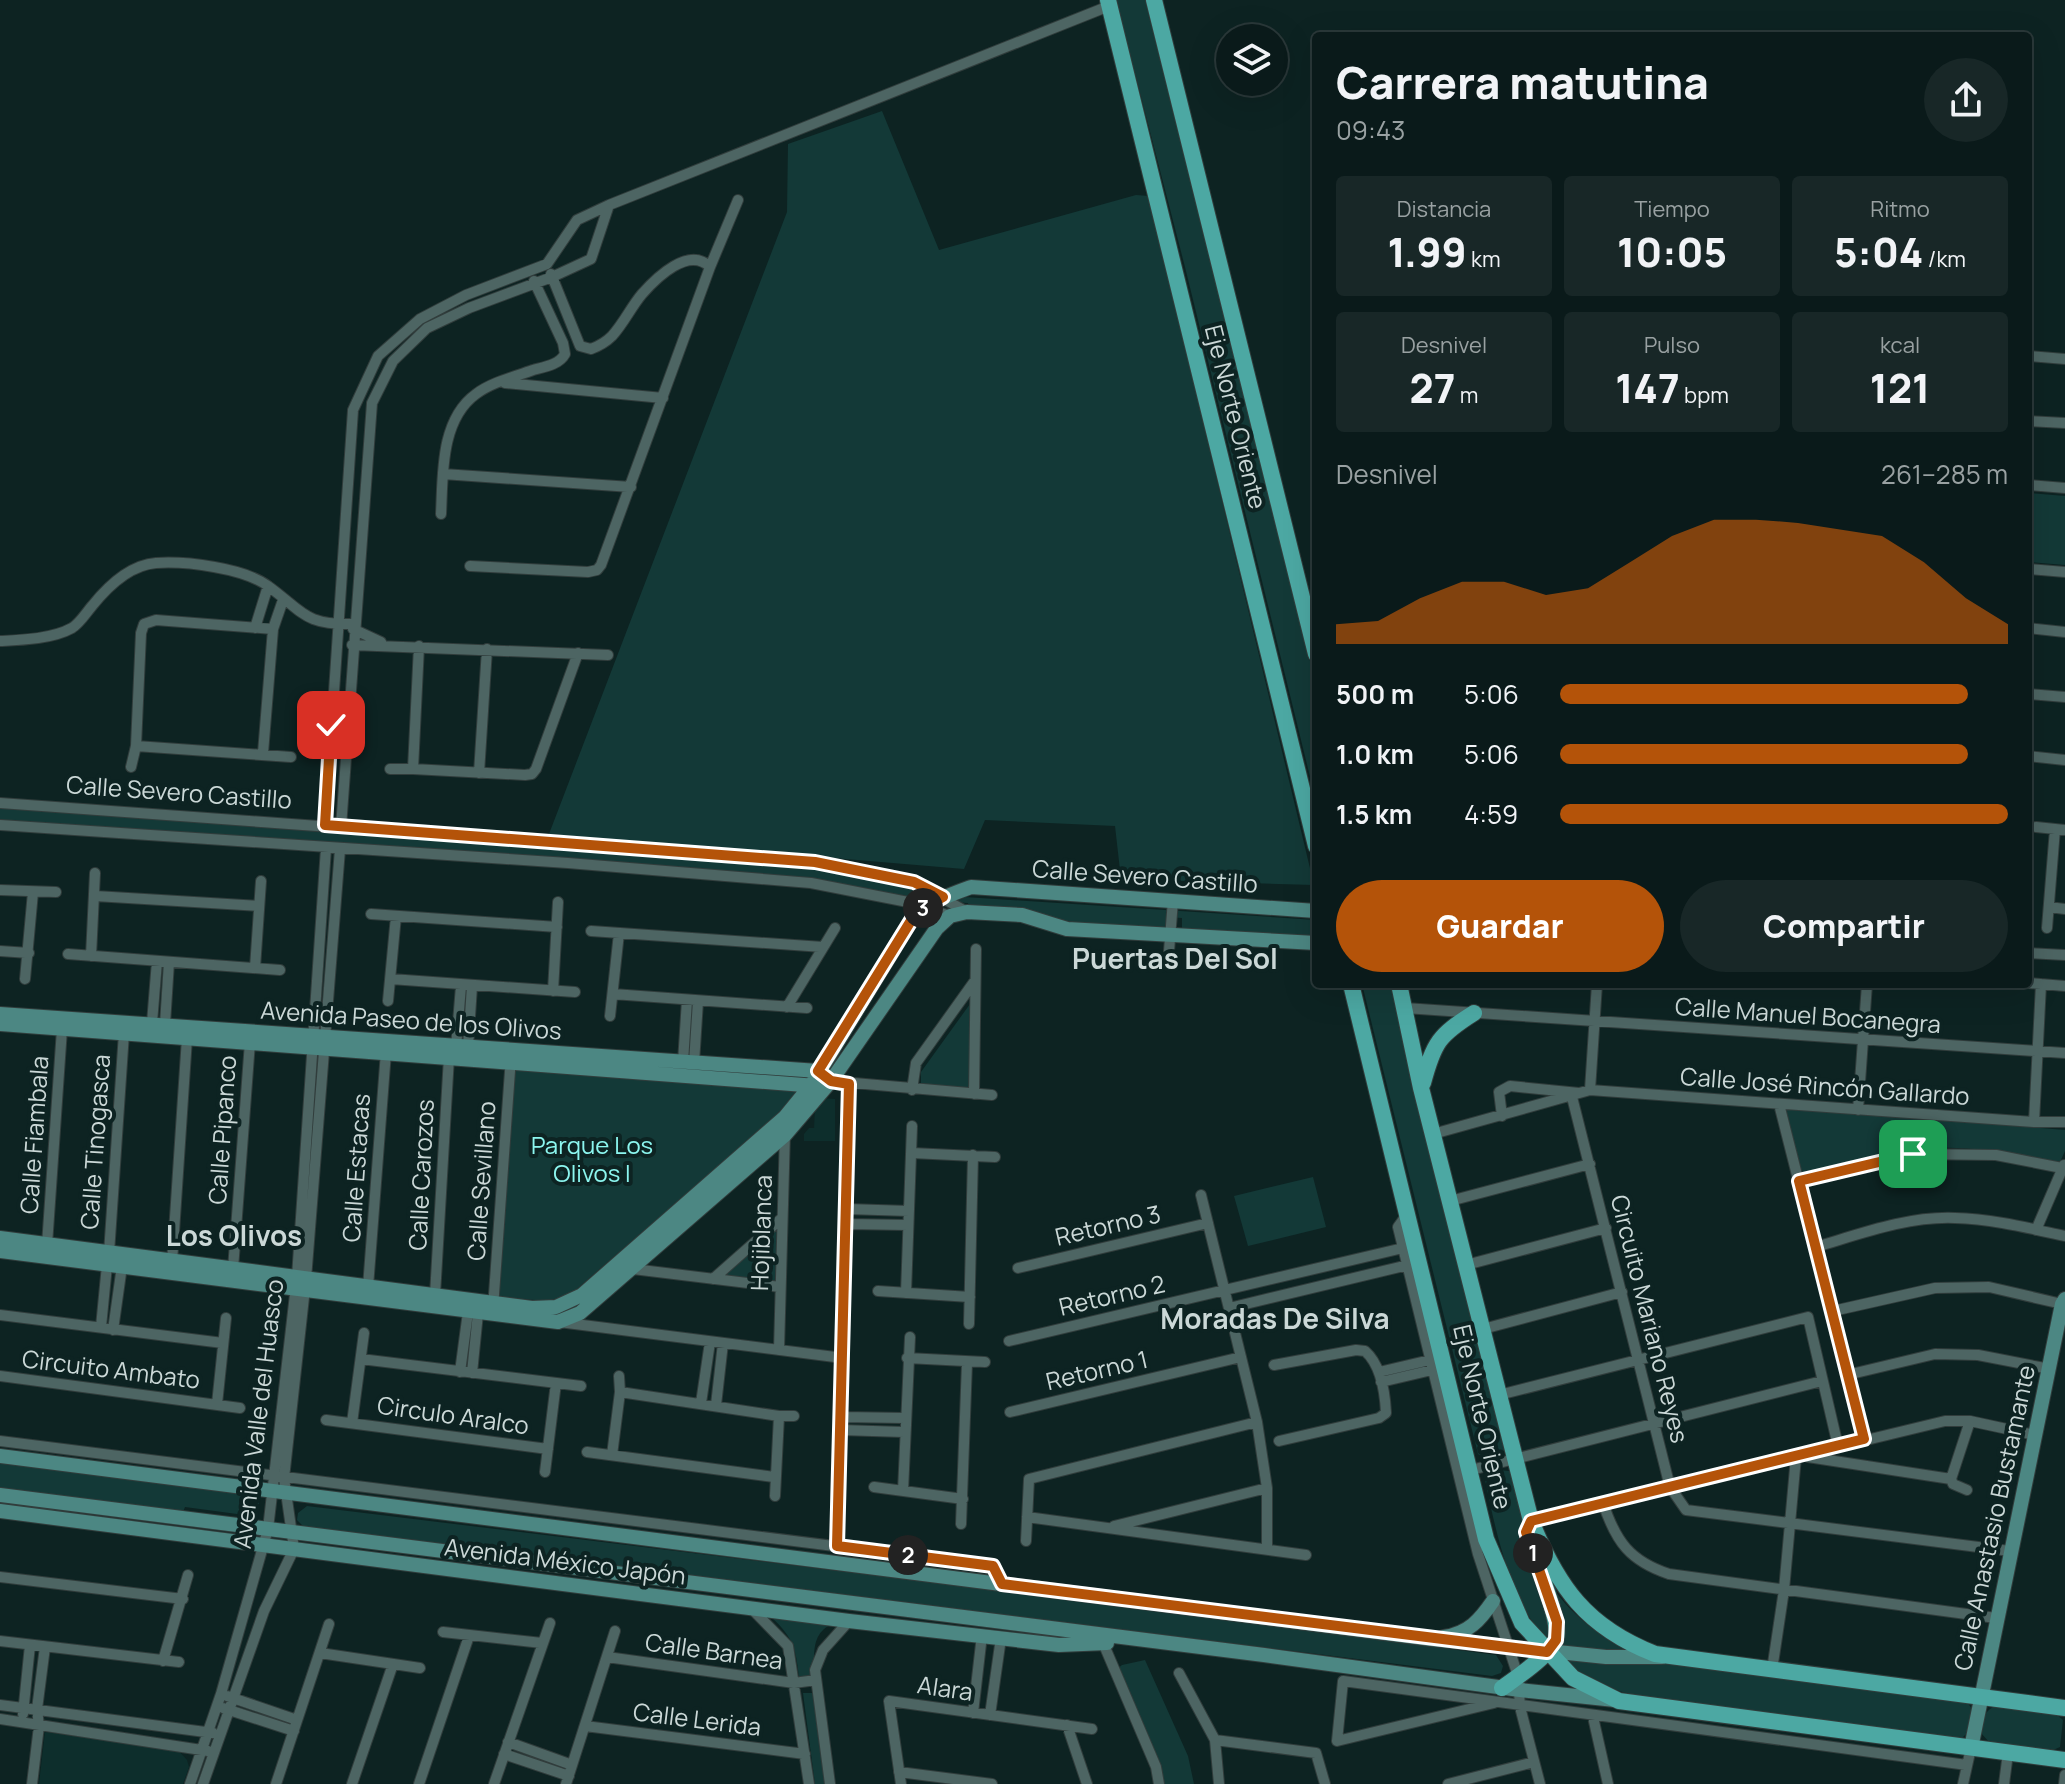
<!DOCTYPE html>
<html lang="es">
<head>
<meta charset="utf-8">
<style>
  body { margin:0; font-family:Manrope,sans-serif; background:#182727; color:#f1f3f6; height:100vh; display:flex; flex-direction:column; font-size:30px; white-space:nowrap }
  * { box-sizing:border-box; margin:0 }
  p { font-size:26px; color:#99a1a2 }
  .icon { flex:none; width:44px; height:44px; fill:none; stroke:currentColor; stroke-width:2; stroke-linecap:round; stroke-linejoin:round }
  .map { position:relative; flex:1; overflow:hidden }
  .sheet { position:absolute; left:1312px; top:32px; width:720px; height:956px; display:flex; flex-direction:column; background:#0a1a1a; border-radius:8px; box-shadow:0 8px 32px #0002,0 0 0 2px #2a3839 }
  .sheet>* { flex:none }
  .tools { position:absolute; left:1216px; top:24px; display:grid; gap:16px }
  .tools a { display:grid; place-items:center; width:72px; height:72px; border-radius:50%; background:#0a1a1a; box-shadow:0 8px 32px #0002,0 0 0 2px #2a3839; font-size:40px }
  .pin { position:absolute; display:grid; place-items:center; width:68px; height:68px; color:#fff; margin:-34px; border-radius:16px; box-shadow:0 4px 12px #0006 }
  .km { position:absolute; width:40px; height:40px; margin:-20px; border-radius:50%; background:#222; color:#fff; font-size:22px; line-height:40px; text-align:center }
  .round { display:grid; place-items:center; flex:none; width:84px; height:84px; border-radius:42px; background:#182727 }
  .head { display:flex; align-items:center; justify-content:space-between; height:136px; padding:0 24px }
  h1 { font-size:44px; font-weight:800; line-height:60px }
  .metrics { display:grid; grid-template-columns:repeat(3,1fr); gap:12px; height:136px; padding:8px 24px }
  .metrics div { display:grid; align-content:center; border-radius:8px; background:#182727; text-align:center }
  .metrics b { font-size:40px; font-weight:800 }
  .metrics small { font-size:22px; font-weight:400 }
  .metrics p { font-size:22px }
  .chart { height:224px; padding:16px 24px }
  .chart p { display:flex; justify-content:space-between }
  .chart svg { width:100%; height:144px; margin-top:8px; fill:#b45309; opacity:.7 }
  .cta { display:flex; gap:16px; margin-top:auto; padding:16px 24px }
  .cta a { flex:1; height:92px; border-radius:48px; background:#b45309; color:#fff; font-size:32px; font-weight:800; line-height:92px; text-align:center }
  .cta a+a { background:#182727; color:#f1f3f6 }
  ul { padding:0 24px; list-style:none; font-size:26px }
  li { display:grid; grid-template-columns:128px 96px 1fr; align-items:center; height:60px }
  li i { height:20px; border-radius:10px; background:#b45309 }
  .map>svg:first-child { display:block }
  .built { fill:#0d2e2c }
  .green { fill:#133937 }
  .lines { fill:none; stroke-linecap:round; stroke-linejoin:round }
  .street-casing { stroke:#313d3c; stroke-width:12 }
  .secondary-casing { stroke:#313d3c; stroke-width:16 }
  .primary-casing { stroke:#313d3c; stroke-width:18 }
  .street { stroke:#4d6563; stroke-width:10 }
  .secondary { stroke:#4c8783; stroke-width:14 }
  .primary { stroke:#4ca8a3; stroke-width:16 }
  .route-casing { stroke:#fff; stroke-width:16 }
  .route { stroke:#b45309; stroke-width:10 }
  .labels { text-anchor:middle; stroke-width:8; stroke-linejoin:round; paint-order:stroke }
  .street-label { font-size:24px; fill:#cbd8d7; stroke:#0d2322 }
  .park-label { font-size:24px; fill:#8cf6ef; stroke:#0d2322 }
  .quarter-label { font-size:28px; font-weight:bold; fill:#cbd8d7; stroke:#0d2322 }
</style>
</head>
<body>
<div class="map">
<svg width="2065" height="1784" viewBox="0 0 2065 1784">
  <rect width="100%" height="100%" fill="#0d2322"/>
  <!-- built -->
  <path class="built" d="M821,1098L835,1099V1141H804V1134L809,1128H814L815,1107Z
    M45,1732L178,1750L187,1760L189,1767L183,1784H39Z"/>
  <!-- green -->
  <path class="green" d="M1116,0H1145L1316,685V801L1185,267Z
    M882,111L939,250L1136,195L1149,196L1314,885L1121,879L1115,826L985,820L964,869L549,834L787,212L788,144Z
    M2028,493L2065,496V565L2028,562Z
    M0,808L810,865L919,890V894L1316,920V938L1182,929V918L1166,917V928L1069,922L969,908L968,903L920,900L919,903L806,879L0,824Z
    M1362,984H1391L1507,1445C1503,1455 1495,1459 1485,1459L1478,1454Z
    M970,1004L969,1088L921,1084V1072Z
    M513,1069L799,1089L778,1114L570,1295L548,1301L496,1297Z
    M1785,1107L2065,1130V1151L2060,1162C2011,1154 1962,1143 1912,1150C1875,1155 1839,1167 1803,1177Z
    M1313,1177L1326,1227L1248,1246L1234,1196Z
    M778,1227L776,1283L720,1277Z
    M0,1462L251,1493L259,1499V1510L252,1516L185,1507L183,1512L0,1489Z
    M1499,1470L1509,1471L1512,1476C1521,1504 1530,1546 1543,1571C1562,1609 1597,1635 1634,1653L1967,1702L1972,1709L1968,1732L1962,1738H1955L1658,1699C1642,1696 1625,1694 1610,1688C1523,1654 1502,1562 1485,1480L1491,1473Z
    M307,1506L1076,1600L1496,1655L1503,1666L1501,1673L1492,1676L303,1526L297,1520L298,1513Z
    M768,1614L834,1623C810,1633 814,1655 815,1677L799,1678C796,1646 792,1636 768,1614Z
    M1145,1660L1188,1756L1194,1784H1161L1117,1669L1122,1665Z
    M803,1693H813L825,1784H815Z
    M1995,1706L2056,1714L2063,1720L2060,1747L2051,1751L1990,1743L1981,1733C1983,1720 1983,1712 1995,1706Z"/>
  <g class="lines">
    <defs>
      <path id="street" d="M551,274L580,346L591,349C599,346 606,342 612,336C624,323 631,307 642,294C657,277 689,246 710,267
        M2028,356L2065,359
        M505,383L663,398
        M2028,421L2065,423
        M443,474L631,487
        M2028,485L2065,488
        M441,514C443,475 440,420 476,394C492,382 514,377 533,370C544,367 559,365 565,354L563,343L534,281
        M470,566L588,572L597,570L601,565L710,267L738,200
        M2028,569L2065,572
        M255,628L268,586
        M2028,628L2065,632
        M353,629L381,642
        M0,641C22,640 52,639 72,628C80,623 86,613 92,606C108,586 130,565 156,563C186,561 244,568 268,586C304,612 303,625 354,624
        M352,645L608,655
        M419,646L413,769L525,775L532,774L536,769L578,653
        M2028,694L2065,697
        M136,746L291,757
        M263,753L273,629L283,600
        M2028,756L2065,760
        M131,767L136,746L141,633L144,624L156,620L273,629
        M390,769H413
        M479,773L487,649
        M0,803L815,862L914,882L967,912
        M0,825L568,863L811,883L908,902L950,916
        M325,825L353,410L378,356L420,319L466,295L547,264L577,220L609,205L1109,6
        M341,827L372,403L393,361L427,328L469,308L552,277L591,259L609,205
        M2036,827L2065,830
        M0,890L56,892
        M95,896L259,906
        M2049,907L2065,909
        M371,914L557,927
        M2047,928L2055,829
        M591,931L823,947
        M0,951L29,953
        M2028,953L2065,955
        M68,954L280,970
        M91,956L95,873
        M1168,964L1173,900
        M255,968L261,881
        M25,979L33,892
        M391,979L575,992
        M2028,983L2065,986
        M553,991L558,902
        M613,994L807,1008
        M388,1001L396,916
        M787,1007L835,928
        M1405,1008L2065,1053
        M610,1016L619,933
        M152,1023L157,961
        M165,1024L169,962
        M456,1047L461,986
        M468,1047L472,986
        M683,1062L687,1000
        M694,1063L698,1001
        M831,1081L992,1095
        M912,1090L916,1063L974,982
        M1590,1090L1597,984
        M974,1094L976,949
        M1572,1097L1670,1487L1686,1510L2010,1551
        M1779,1104L1864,1439
        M1858,1110L1867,984
        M1502,1116L1499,1092L1510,1086L1579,1093
        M2034,1122L2041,984
        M1433,1134L1590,1090L2034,1122H2065
        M912,1153L995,1157
        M1799,1181L1913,1154L1996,1155L2062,1168
        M1201,1195L1257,1422L1267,1488V1549
        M1450,1201L1590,1164
        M847,1209L909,1211
        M1408,1213L1398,1227L1478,1554L1518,1676L1520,1707L1540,1784
        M847,1224L908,1225
        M2036,1230L2064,1165
        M47,1245L62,1029
        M1816,1247C1860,1234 1908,1216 1955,1218C1993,1219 2028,1228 2065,1236
        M109,1253L124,1033
        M172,1262L187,1038
        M1466,1265L1606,1228
        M1018,1268L1208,1223
        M233,1269L250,1042
        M633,1269L780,1287
        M713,1279L782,1218
        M368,1287L386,1052
        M878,1291L970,1297
        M906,1293L912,1126
        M435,1295L449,1057
        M493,1308L511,1057
        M1229,1308L1408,1265
        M1833,1311L1935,1288L1989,1287L2062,1304
        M0,1315L223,1343
        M559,1322L843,1358
        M969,1324L973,1155
        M101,1327L107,1265
        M1483,1329L1622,1292
        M113,1330L122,1266
        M1009,1341L1403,1248
        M779,1350L785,1132
        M907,1358L985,1362
        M361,1359L581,1386
        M1274,1365L1356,1350L1365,1351C1381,1365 1385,1392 1386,1413L1379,1418L1279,1441
        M460,1372L468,1312
        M1379,1372L1430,1360
        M472,1373L478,1313
        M1847,1375L1935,1354L1978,1355L2050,1369
        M0,1376L240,1408
        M1381,1382L1432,1370
        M620,1392L779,1416H794
        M1499,1395L1808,1317L1838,1446
        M701,1403L710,1342
        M217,1404L226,1318
        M716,1405L723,1343
        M1010,1412L1241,1357
        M842,1417L905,1418
        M326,1420L548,1449
        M352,1423L364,1333
        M841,1430L904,1432
        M0,1441L993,1566L1002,1584
        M587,1452L774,1477
        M612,1455L620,1392L619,1376
        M1808,1457L1951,1479L1970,1421
        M1467,1471L1822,1381
        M545,1472L556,1383
        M1951,1479L1953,1484L1967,1490
        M874,1487L963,1499
        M903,1491L910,1337
        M775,1496L779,1416
        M1603,1503C1616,1542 1630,1561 1669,1574L1996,1618
        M1027,1517L1306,1555
        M1531,1521L1945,1421H1970L2035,1435
        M961,1524L967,1363
        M1114,1526L1267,1488
        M1026,1541L1029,1479L1257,1422
        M837,1546L849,1084
        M0,1577L183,1599
        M751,1608L788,1646L809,1784
        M443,1632L542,1643
        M1101,1638L1156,1767L1159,1784
        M0,1641L179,1662
        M320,1653L420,1668
        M607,1657L794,1683L816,1680
        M163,1661L188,1575
        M1772,1670L1784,1590L1796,1457
        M1179,1673L1215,1740L1219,1784
        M227,1696L297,1720
        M1494,1703L1337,1741L1343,1681L1967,1765
        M0,1705L213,1733
        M223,1708L294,1731
        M973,1713L982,1635
        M23,1714L30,1645
        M990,1715L1001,1638
        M1593,1717L1608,1784
        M0,1719L208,1751
        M1067,1725L1087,1784
        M585,1726L805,1754
        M1215,1740L1316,1753L1325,1784
        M508,1742L572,1765
        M504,1754L569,1776
        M899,1772L992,1784
        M32,1784L39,1726L37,1709L45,1647
        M190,1784L221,1694L268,1529L297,1277L326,848
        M203,1784L264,1611L294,1549L284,1478L306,1279L340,849
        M276,1784L329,1624
        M352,1784L393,1664
        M419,1784L469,1636
        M494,1784L550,1623
        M566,1784L615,1631
        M830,1784L815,1670L823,1650L849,1621
        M901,1784L889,1701L1092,1729
        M1448,1784L1534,1762
        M1963,1784L1971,1748
        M2004,1784L2008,1753
        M2064,1784L2065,1775"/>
      <path id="secondary" d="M0,1014L818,1071L825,1076
        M0,1024L817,1086
        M0,1238L532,1308L556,1307L582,1295L785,1117L812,1084L912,919C929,902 949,895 971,887L1316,911
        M0,1251L558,1322L580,1313L785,1135L831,1081L937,928L950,916L967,912L1022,915L1067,929L1316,943
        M0,1456L1431,1639L1606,1657H1662
        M0,1495L1264,1655L1520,1690L1615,1700
        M0,1511L849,1621L1059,1645L1107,1643
        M1444,1637C1469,1633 1480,1620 1493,1601
        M1971,1748L2062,1304L2065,1299"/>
      <path id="primary" d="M1108,0L1316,846
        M1154,0L1316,654
        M1351,984L1486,1539L1522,1623L1573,1678L1619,1701L2065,1760
        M1399,984L1421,1088L1531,1521C1558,1587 1586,1627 1655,1654L2065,1708
        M1423,1083C1434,1042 1439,1035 1474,1013
        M1502,1688C1516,1678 1552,1654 1556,1638C1561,1619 1534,1559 1528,1537"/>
    </defs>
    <!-- street casing -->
    <use href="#street" class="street-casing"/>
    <!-- secondary casing -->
    <use href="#secondary" class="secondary-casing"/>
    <!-- primary casing -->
    <use href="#primary" class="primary-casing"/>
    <!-- street -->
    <use href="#street" class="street"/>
    <!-- secondary -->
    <use href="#secondary" class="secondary"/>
    <!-- primary -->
    <use href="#primary" class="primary"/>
  </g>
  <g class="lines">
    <defs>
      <path id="route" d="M331,725L325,825L815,862L914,882L943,897L922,909L912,919L818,1071L831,1081L849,1084L837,1546L993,1566L1002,1584L1547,1652L1556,1640L1557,1622L1526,1532L1531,1521L1864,1439L1799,1181L1913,1154"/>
    </defs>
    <!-- route casing -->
    <use href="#route" class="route-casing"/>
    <!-- route -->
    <use href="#route" class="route"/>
  </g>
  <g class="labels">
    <!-- street labels -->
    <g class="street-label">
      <text transform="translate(1235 417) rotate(76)" y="8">Eje Norte Oriente</text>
      <text transform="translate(179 793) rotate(4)" y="8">Calle Severo Castillo</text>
      <text transform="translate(1145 877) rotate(4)" y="8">Calle Severo Castillo</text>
      <text transform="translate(1808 1016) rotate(4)" y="8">Calle Manuel Bocanegra</text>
      <text transform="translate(411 1021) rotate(4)" y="8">Avenida Paseo de los Olivos</text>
      <text transform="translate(1825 1087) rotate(4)" y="8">Calle José Rincón Gallardo</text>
      <text transform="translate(223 1130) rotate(-86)" y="8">Calle Pipanco</text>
      <text transform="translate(35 1135) rotate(-86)" y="8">Calle Fiambala</text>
      <text transform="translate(96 1142) rotate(-86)" y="8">Calle Tinogasca</text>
      <text transform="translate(357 1168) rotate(-86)" y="8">Calle Estacas</text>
      <text transform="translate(422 1175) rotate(-87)" y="8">Calle Carozos</text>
      <text transform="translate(482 1181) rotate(-86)" y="8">Calle Sevillano</text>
      <text transform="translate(1108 1226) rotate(-13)" y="8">Retorno 3</text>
      <text transform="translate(762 1233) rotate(-88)" y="8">Hojiblanca</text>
      <text transform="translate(1112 1296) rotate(-13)" y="8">Retorno 2</text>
      <text transform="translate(1649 1319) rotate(76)" y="8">Circuito Mariano Reyes</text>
      <text transform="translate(111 1370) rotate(7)" y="8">Circuito Ambato</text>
      <text transform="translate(1097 1371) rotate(-13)" y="8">Retorno 1</text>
      <text transform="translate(259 1414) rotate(-83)" y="8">Avenida Valle del Huasco</text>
      <text transform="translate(453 1416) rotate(8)" y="8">Circulo Aralco</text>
      <text transform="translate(1482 1417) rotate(77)" y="8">Eje Norte Oriente</text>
      <text transform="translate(1995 1518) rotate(-78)" y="8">Calle Anastasio Bustamante</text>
      <text transform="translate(565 1562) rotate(7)" y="8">Avenida México Japón</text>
      <text transform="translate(714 1652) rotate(8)" y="8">Calle Barnea</text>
      <text transform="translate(945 1689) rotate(8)" y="8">Alara</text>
      <text transform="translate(697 1720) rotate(7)" y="8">Calle Lerida</text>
    </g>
    <!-- park labels -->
    <g class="park-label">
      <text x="592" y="1154">Parque Los<tspan x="592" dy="28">Olivos I</tspan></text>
    </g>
    <!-- quarter labels -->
    <g class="quarter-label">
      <text x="1175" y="969">Puertas Del Sol</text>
      <text x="234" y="1246">Los Olivos</text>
      <text x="1275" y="1329">Moradas De Silva</text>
    </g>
  </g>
</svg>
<div class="tools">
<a><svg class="icon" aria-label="layers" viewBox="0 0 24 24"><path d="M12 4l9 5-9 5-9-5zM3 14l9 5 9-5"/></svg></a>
</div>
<div class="pin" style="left:1913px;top:1154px;background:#1e9e55"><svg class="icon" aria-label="arrive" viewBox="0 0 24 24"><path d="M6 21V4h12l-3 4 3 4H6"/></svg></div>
<div class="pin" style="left:331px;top:725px;background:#d93025"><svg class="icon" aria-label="check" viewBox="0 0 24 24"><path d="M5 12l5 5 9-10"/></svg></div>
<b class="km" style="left:1533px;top:1553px">1</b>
<b class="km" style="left:908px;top:1555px">2</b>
<b class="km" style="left:923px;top:908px">3</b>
<section class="sheet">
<div class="head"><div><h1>Carrera matutina</h1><p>09:43</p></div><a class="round"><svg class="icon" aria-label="share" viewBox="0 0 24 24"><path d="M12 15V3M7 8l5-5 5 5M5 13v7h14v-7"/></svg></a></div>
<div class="metrics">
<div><p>Distancia</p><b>1.99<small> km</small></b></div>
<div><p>Tiempo</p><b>10:05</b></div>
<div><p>Ritmo</p><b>5:04<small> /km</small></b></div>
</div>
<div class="metrics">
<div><p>Desnivel</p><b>27<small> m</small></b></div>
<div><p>Pulso</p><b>147<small> bpm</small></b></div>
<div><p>kcal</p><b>121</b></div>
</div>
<div class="chart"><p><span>Desnivel</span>261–285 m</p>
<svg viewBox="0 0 160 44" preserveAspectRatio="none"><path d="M0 44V38L10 37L20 30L30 25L40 25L50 29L60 27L70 19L80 11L90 6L100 6L110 7L120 9L130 11L140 19L150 30L160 38V44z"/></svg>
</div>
<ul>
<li><b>500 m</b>5:06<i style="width:91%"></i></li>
<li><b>1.0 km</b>5:06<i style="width:91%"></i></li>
<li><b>1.5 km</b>4:59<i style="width:100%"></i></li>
</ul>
<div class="cta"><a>Guardar</a><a>Compartir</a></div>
</section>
</div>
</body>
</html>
